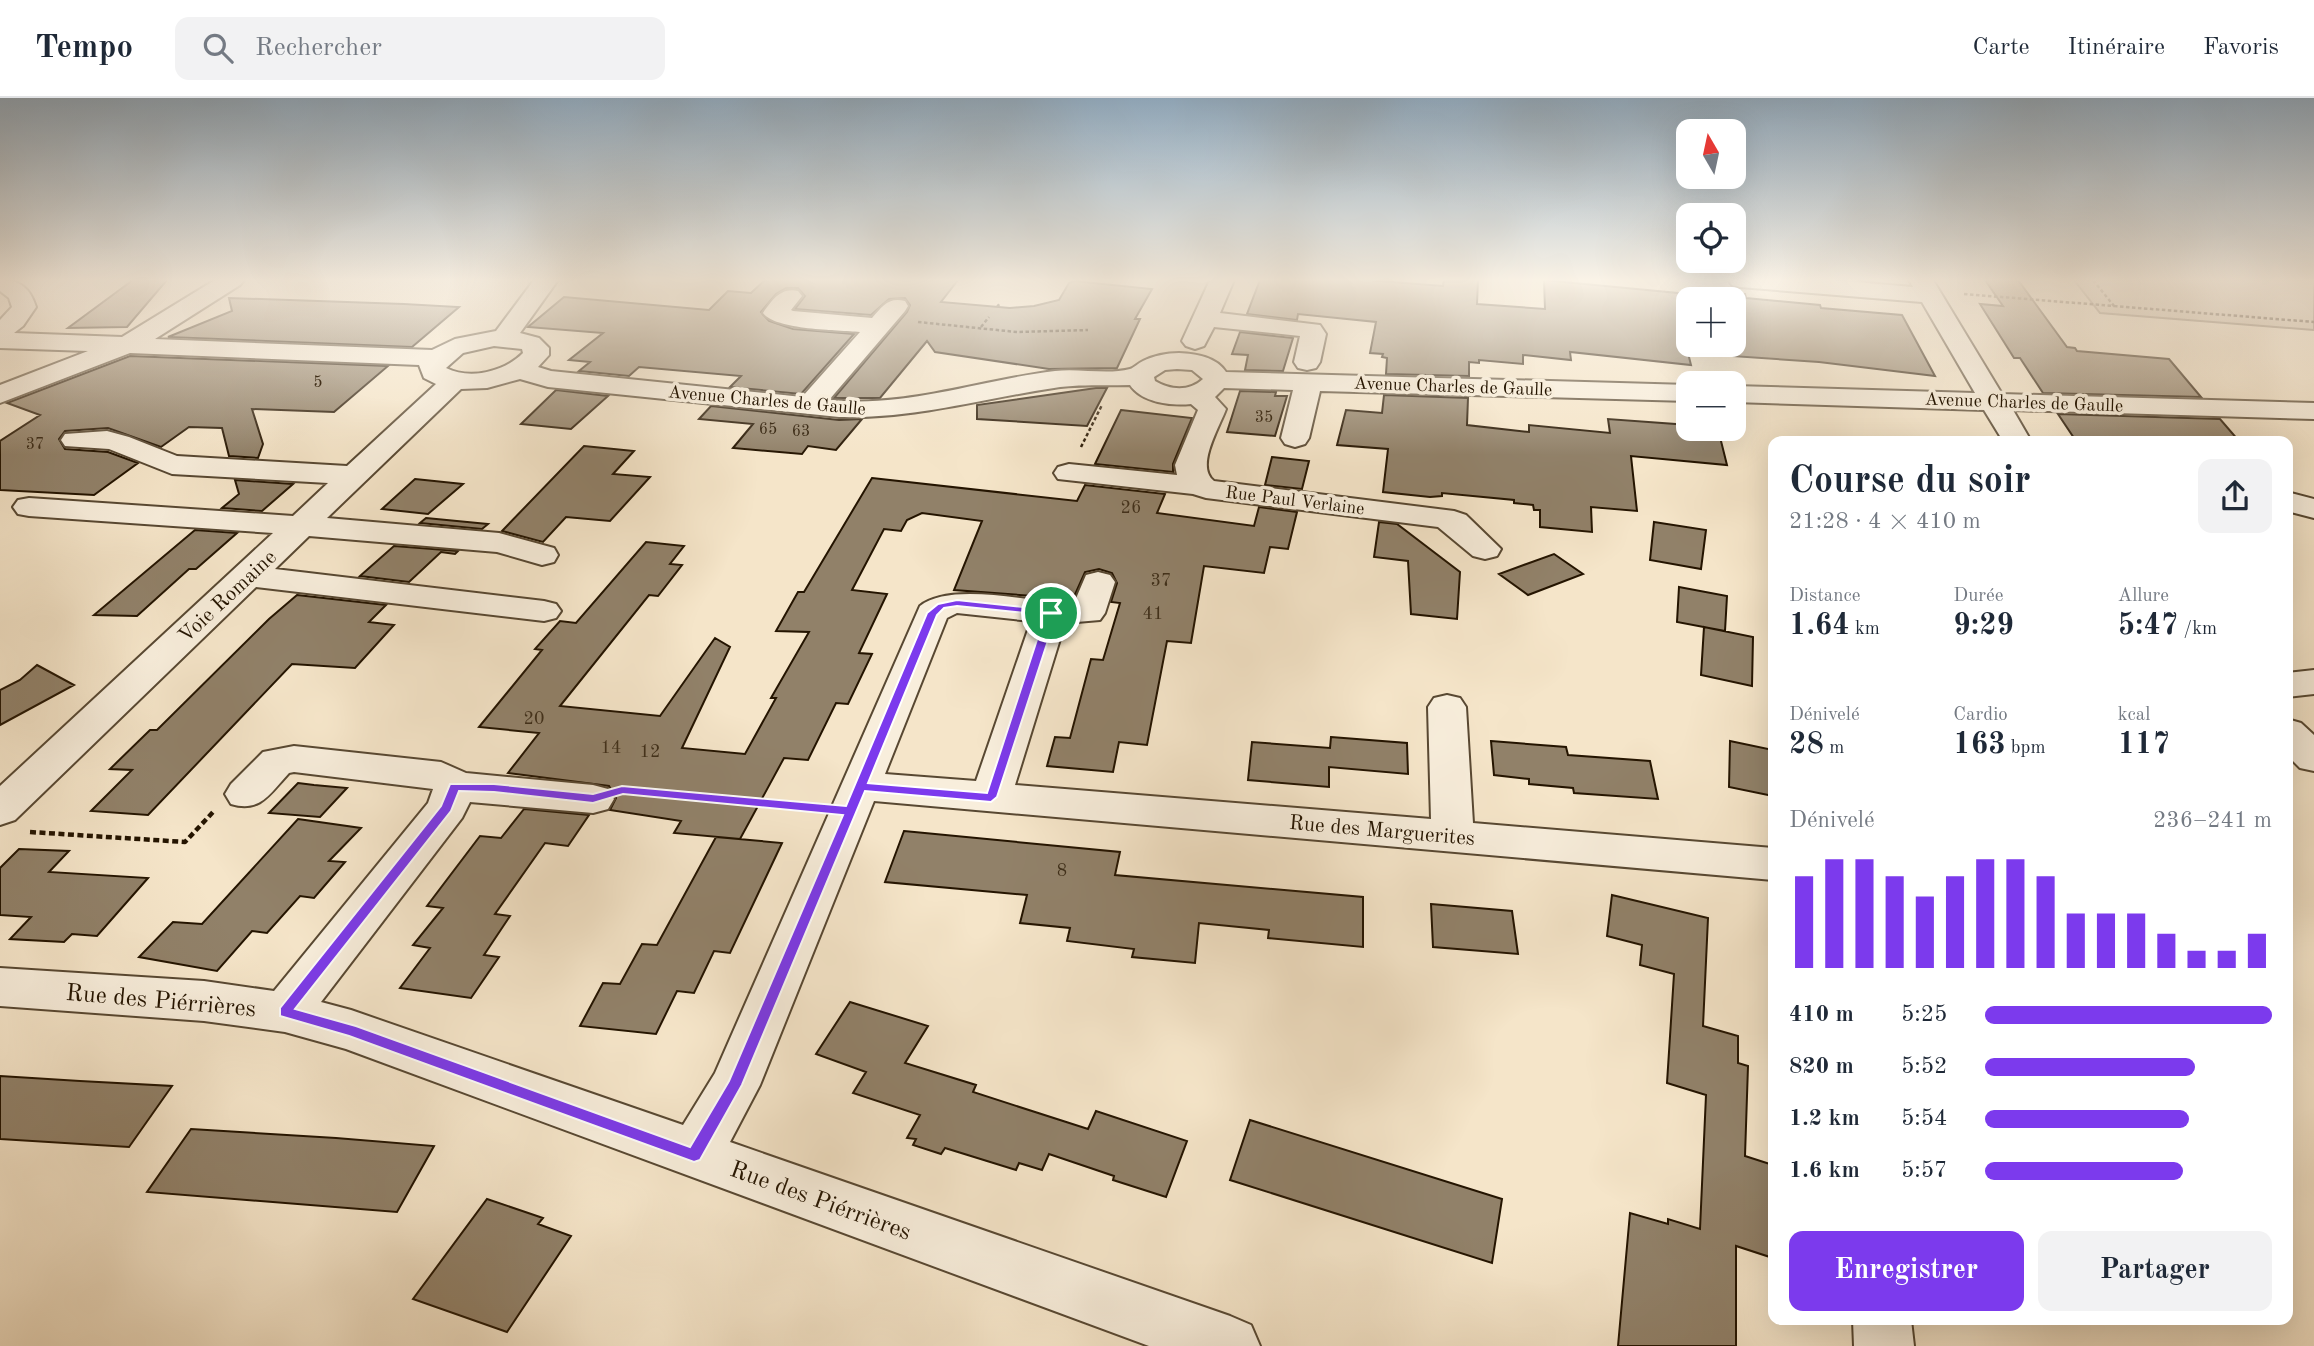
<!DOCTYPE html>
<html lang="fr">
<head>
<meta charset="utf-8">
<style>
  body { margin:0; font-family:"Old Standard TT",serif; background:#f2f2f3; color:#1f2937; height:100vh; display:flex; flex-direction:column; font-size:26px; white-space:nowrap }
  * { box-sizing:border-box; margin:0 }
  p { font-size:23px; color:#747a83 }
  .icon { flex:none; width:38px; height:38px; fill:none; stroke:currentColor; stroke-width:2; stroke-linecap:round; stroke-linejoin:round }
  .map { position:relative; flex:1; overflow:hidden }
  .drawer { position:absolute; left:1768px; top:338px; width:525px; height:889px; display:flex; flex-direction:column; background:#fff; border-radius:14px; box-shadow:0 7px 28px #0002 }
  .drawer>* { flex:none }
  .needle { width:46px; rotate:351deg }
  .tools { position:absolute; left:1676px; top:21px; display:grid; gap:14px }
  .tools a { display:grid; place-items:center; width:70px; height:70px; border-radius:14px; background:#fff; box-shadow:0 7px 28px #0002; font-size:35px }
  .pin { position:absolute; display:grid; place-items:center; width:60px; height:60px; color:#fff; margin:-30px; border:4px solid #fff; border-radius:50%; box-shadow:0 2px 7px #0007 }
  .round { display:grid; place-items:center; flex:none; width:74px; height:74px; border-radius:14px; background:#f2f2f3 }
  .summary { display:flex; align-items:center; justify-content:space-between; height:119px; padding:0 21px }
  h1 { font-size:38px; font-weight:700; line-height:52px }
  .figures { display:grid; grid-template-columns:repeat(3,1fr); gap:10px; height:119px; padding:7px 21px }
  .figures div { display:grid; align-content:center }
  .figures b { font-size:30px; font-weight:700 }
  .figures small { font-size:19px; font-weight:400 }
  .figures p { font-size:19px }
  .chart { height:196px; padding:14px 21px }
  .chart p { display:flex; justify-content:space-between }
  .chart svg { width:100%; height:126px; margin-top:7px; stroke:#7c3aed; stroke-width:6 }
  .cta { display:flex; gap:14px; margin-top:auto; padding:14px 21px }
  .cta a { flex:1; height:80px; border-radius:14px; background:#7c3aed; color:#fff; font-size:28px; font-weight:700; line-height:80px; text-align:center }
  .cta a+a { background:#f2f2f3; color:#1f2937 }
  ul { padding:0 21px; list-style:none; font-size:23px }
  li { display:grid; grid-template-columns:112px 84px 1fr; align-items:center; height:52px }
  li i { height:18px; border-radius:9px; background:#7c3aed }
  header { display:flex; align-items:center; gap:42px; box-sizing:border-box; height:98px; padding:0 35px; background:#fff; border-bottom:2px solid #e0e1e3 }
  header strong { font-size:33px }
  nav { display:flex; gap:38px; margin-inline-start:auto; font-size:24px }
  .search { width:490px; height:63px; background:#f2f2f3; display:flex; align-items:center; gap:18px; box-sizing:border-box; padding:0 24px; border-radius:14px; color:#747a83; font-size:26px }
  .map>svg:first-child { display:block }
  .green { fill:#d1c1a7; stroke:#7a6a54; stroke-width:2 }
  .building { fill:#918169; stroke:#241400; stroke-width:2; fill-rule:evenodd }
  .lines { fill:none; stroke-linecap:round; stroke-linejoin:round }
  .minor-casing { stroke:#584832; stroke-width:4 }
  .path-far1 { stroke:#241400; stroke-width:2.5; stroke-dasharray:3.5 2.5; stroke-linecap:butt }
  .path { stroke:#241400; stroke-width:4.5; stroke-dasharray:6 3.5; stroke-linecap:butt }
  .minor { fill:#f8eedc; fill-rule:evenodd }
  .route { fill:#7c3aed; stroke:#fff; stroke-width:2; fill-rule:evenodd }
  .labels { text-anchor:middle; stroke-width:7; stroke-linejoin:round; paint-order:stroke }
  .far-number-label { font-size:16px; fill:#3f2f1a }
  .far-street-label { font-size:18px; fill:#241400; stroke:#f8eedc }
  .number-label { font-size:18px; fill:#3f2f1a }
  .street-label { font-size:21px; fill:#241400; stroke:#f8eedc }
  .near-street-label { font-size:24px; fill:#241400; stroke:#f8eedc }
</style>
</head>
<body>
<header>
<strong>Tempo</strong>
<div class="search"><svg class="icon" aria-label="search" viewBox="0 0 24 24"><circle cx="10" cy="10" r="6"/><path d="M15 15l6 6"/></svg>Rechercher</div>
<nav><a>Carte</a><a>Itinéraire</a><a>Favoris</a></nav>
</header>
<div class="map">
<svg width="2314" height="1248" viewBox="0 0 2314 1248">
  <rect width="100%" height="100%" fill="#f5e5c9"/>
  <filter id="stains"><feTurbulence type="fractalNoise" baseFrequency=".00286" numOctaves="4"/><feColorMatrix values="0 0 0 0 .2 0 0 0 0 .09 0 0 0 0 .02 0 0 0 .5 -.17"/></filter>
  <radialGradient id="worn" r=".72"><stop offset=".6" stop-color="#630" stop-opacity="0"/><stop offset="1" stop-color="#630" stop-opacity=".3"/></radialGradient>
  <!-- green -->
  <path class="green" d="M2074,182H2314V232L2100,215Z"/>
  <!-- building -->
  <path class="building" d="M133,182H167L127,229L68,230Z
    M765,182H958L941,204L1010,210L1034,208L1059,202L1069,185L1074,183L1152,191L1135,221H1140L1117,270L1049,271L935,254L927,243L880,300H834L907,214L910,207L905,200L889,201L871,217L795,211L805,198L798,190H786L776,196L761,214L769,223L793,231L854,236L801,296L730,289L741,278L639,269L629,278L579,273L590,264L569,262L603,235L528,229L564,199L709,212L728,193L751,195Z
    M1260,182H1367L1443,188L1444,182H1478L1477,206L1545,211L1544,182L1689,196L1688,192L1745,196L1746,200L1820,207L1821,210L1902,217L1935,278L1819,264L1688,255L1691,267L1570,254L1571,262L1523,257V266L1479,262V265L1469,264V278L1386,276L1387,260L1382,259L1383,256L1370,255L1376,224L1298,216L1297,222L1247,216ZM1689,201H1734V247H1689Z
    M1985,182H2018L2067,249L2075,250L2077,253L2169,261L2201,299L2043,295L2020,260H2014L1980,206L2003,208Z
    M229,200L404,206L459,209L412,249L168,239L232,213Z
    M1240,234L1293,240L1283,273L1245,272L1248,257L1232,256Z
    M130,258L388,268L334,314L252,311L263,346L258,360L229,358L222,330L189,329L161,349L108,330L65,333L59,341L65,351L108,354L138,365L94,397L0,392V343L40,317L7,305Z
    M1096,290H1107L1087,328L977,321V307Z
    M556,292L608,298L571,331L521,326Z
    M1240,293L1276,294L1275,298H1287L1275,338L1227,334Z
    M1384,297L1468,300L1467,327L1529,334V327L1610,335L1608,321L1689,327V331H1718L1727,367L1631,358L1637,413L1591,409L1592,434L1540,429V412H1534L1533,407L1514,405V402L1442,395V398L1430,399L1383,394L1388,351L1337,347L1346,312L1382,315Z
    M711,308L839,322L862,321L836,352L808,348L802,356L733,350L753,326L699,321Z
    M1121,312L1192,320L1173,366V374L1095,366Z
    M2058,316L2220,321L2239,343H2076Z
    M584,348L634,353L613,376L650,379L610,423L566,419L543,444L502,433Z
    M1272,359L1309,363L1302,391L1265,387Z
    M872,380L1077,403L1085,387L1165,396L1157,415L1254,428L1259,409L1297,414L1288,451L1270,449L1264,475L1204,468L1191,545L1167,543L1147,647L1119,644L1113,674L1047,668L1055,639L1070,640L1091,561L1103,562L1120,505L1111,504L1117,485L1112,475L1099,471L1085,474L1073,501L954,492L982,423L922,415L907,422L901,433L884,431L852,492L887,496L859,555L872,556L848,606L836,605L808,662L784,660L740,741L674,735L681,723L610,712L616,700L609,688L508,675L539,635L479,629L542,552L535,551L560,523L576,525L646,444L684,448L670,466L682,467L658,498L649,497L560,608L660,618L715,540L730,549L682,650L745,656L776,600H771L809,534L776,533L798,494H804Z
    M415,381L463,386L428,416L382,411Z
    M235,382L293,386L262,413L222,410L239,396Z
    M426,420L488,426L482,431L420,425Z
    M1379,424L1397,426L1460,474L1457,521L1411,516L1408,463L1374,459Z
    M1654,424L1706,432L1701,471L1650,462Z
    M195,432L237,435L196,471H189L137,518L94,517Z
    M394,448L458,453L455,456L441,454L409,484L360,478Z
    M1554,456L1583,476L1528,497L1499,476Z
    M1679,489L1727,498L1725,533L1677,524Z
    M297,497L386,507L369,524L394,527L355,570L292,566L148,717L91,713L132,672L110,671L150,632H157L269,521Z
    M1704,529L1753,539L1752,588L1701,577Z
    M37,567L74,587L0,627V592L20,582Z
    M1331,639L1407,645L1408,676L1329,669V689L1248,682L1252,644L1330,650Z
    M1491,643L1566,649L1568,657L1650,663L1658,701L1574,695L1573,690L1529,686V681L1494,677Z
    M1730,643L1773,652V698L1729,689Z
    M298,685L314,687L347,690L320,719L269,715Z
    M524,711L589,717L568,748L545,745L495,816L510,818L484,857L499,859L471,900L400,890L430,850L413,847L443,810L427,808L480,738L501,740Z
    M298,721L361,730L329,763L345,764L314,800L300,798L267,835L252,833L217,873L139,859L173,824L202,826Z
    M904,733L1120,754L1115,777L1363,799V849L1268,840L1269,832L1199,825L1195,865L1132,859L1134,851L1067,843L1070,830L1020,825L1027,797L885,784Z
    M716,739L782,745L730,855L714,853L694,895L677,893L656,936L580,928L603,885L620,886L642,846L657,847Z
    M19,751L69,753L49,774L148,780L97,838L72,836L64,844L10,841L31,819L0,817V770Z
    M1612,797L1708,820L1703,928L1738,938V965L1748,968L1745,1058L1773,1067V1160L1736,1148V1248H1618L1630,1115L1668,1126V1121L1700,1131L1706,997L1667,985L1674,876L1640,867L1642,847L1607,838Z
    M1431,806L1512,813L1518,856L1433,849Z
    M850,904L928,928L905,965L976,987L973,994L1088,1031L1096,1013L1187,1043L1166,1099L1113,1082L1114,1078L1049,1056L1042,1072L1019,1065L1016,1072L945,1050L941,1056L913,1047L916,1041L907,1040L920,1017L853,995L866,974L816,956Z
    M0,978L80,983L172,988L129,1049L0,1041Z
    M1250,1022L1502,1101L1492,1165L1230,1082Z
    M191,1031L336,1040L434,1048L397,1114L147,1094Z
    M487,1101L543,1120L538,1126L571,1138L507,1234L413,1201Z"/>
  <g class="lines">
    <defs>
      <path id="minor" d="M0,182C20,182 30,190 36,209L23,228L14,235L122,239L215,182H244L240,187L155,241L432,252L455,241L496,233L534,182H558L520,235L539,240L549,250V257L538,269L551,273L802,299L860,234C839,232 775,232 763,215C772,202 781,189 798,193L802,198L791,212L793,213L872,220C883,208 888,199 905,203L908,208L905,213L829,302C907,310 979,282 1055,273C1079,270 1107,277 1130,271C1134,270 1138,265 1143,263C1153,258 1167,255 1179,255C1197,256 1216,259 1226,274L1689,287V303L1320,293L1309,340L1305,346L1295,349L1285,346L1281,340L1293,292L1224,290L1215,299L1226,311C1219,330 1195,369 1214,383L1454,413L1466,417L1501,451L1497,458L1485,461L1473,458L1438,429L1206,400L1193,396L1058,381L1054,375L1058,369L1069,366L1177,377L1175,367L1198,312L1191,306C1172,308 1142,305 1130,287C1105,288 1078,286 1054,290C980,301 915,321 839,319L548,289L520,281L487,290L461,291L327,420L499,435L554,450L558,457L554,464L542,467L497,454L309,438L275,471L544,503L556,506L561,513L556,520L544,523L256,489L15,722L0,727V688L273,435L29,418L18,416L13,409L18,402L29,400L293,418L328,385L172,376L109,351L65,348L61,342L65,336L107,333L129,339L177,358L347,368L436,286L424,280L419,267L130,255L0,305V287L88,253L0,250V222L12,209L9,200L0,193ZM494,248L522,251L523,255C504,274 470,282 446,270L463,255ZM1177,271L1192,272L1203,281C1189,294 1170,292 1155,283L1154,279L1165,272Z
        M1210,182H1234L1220,215L1320,227L1326,236L1320,264L1316,270L1307,272L1298,270L1294,264L1300,238L1214,229L1204,248L1195,251L1186,248L1182,243Z
        M1728,182H1832L1913,189L1909,182H1933L2002,296L2314,305V321L2013,312L2031,343H2003L1984,312L1734,304V288L1975,295L1922,204L1740,189L1732,187Z
        M2287,394L2314,401V420L2287,413Z
        M1098,474L1110,477L1115,484L1105,515L1100,522L1065,525L1015,687L1431,721L1428,609L1434,600L1447,597L1460,600L1466,609L1473,725L1773,750V782L874,703L760,987L730,1044L1230,1218L1251,1227L1260,1248H1149L346,951L285,934L204,923L0,908V870L204,883L274,893L428,705L433,691L294,674L289,675C270,695 261,715 231,706L225,696L231,686L263,654L294,648L441,664L466,675L593,687L608,691L614,701L608,711L593,715L470,704L462,720L321,904L351,912L683,1027L715,975L920,508C952,483 1033,505 1074,505L1086,477ZM957,515L1031,523L976,683L885,676L947,520Z
        M2314,572V596L2287,599V575Z
        M2287,621L2301,625L2314,637V673L2300,670L2287,657Z
        M1853,1222H1911L1914,1248H1854Z"/>
    </defs>
    <!-- minor casing -->
    <use href="#minor" class="minor-casing"/>
    <!-- path-far1 -->
    <path class="path-far1" d="M1964,196L2114,208L2093,182
      M2114,208L2314,224
      M997,209L1000,205
      M918,224L1017,234L1088,232
      M981,229L989,219
      M1081,349L1102,307"/>
    <!-- path -->
    <path class="path" d="M628,692L811,709
      M30,734L185,744L214,713"/>
    <!-- minor -->
    <use href="#minor" class="minor"/>
  </g>
  <!-- sky -->
  <linearGradient id="sky" x2="0" y2="1"><stop stop-color="#91abc0"/><stop offset="0.51" stop-color="#faf3e7"/><stop offset="1" stop-color="#faf3e7" stop-opacity="0"/></linearGradient>
  <rect width="2314" height="357" fill="url(#sky)"/>
  <!-- route -->
  <path class="route" d="M957,502L1051,512L1057,515L997,699L991,704L865,693L742,987L700,1062L694,1064L349,938L280,918V910L441,708L450,686H494L593,696L622,688L846,708L927,515L938,506ZM957,508L1045,517L987,695L868,685L937,517L944,510ZM459,693L494,694L593,705L623,696L843,717L729,983L690,1049L356,928L295,911L451,713Z"/>
  <g class="labels">
    <!-- far-number labels -->
    <g class="far-number-label">
      <text x="318" y="289">5</text>
      <text x="1264" y="324">35</text>
      <text x="768" y="336">65</text>
      <text x="801" y="338">63</text>
      <text x="35" y="351">37</text>
    </g>
    <!-- far-street labels -->
    <g class="far-street-label">
      <text transform="translate(1453 288) rotate(2)" y="6">Avenue Charles de Gaulle</text>
      <text transform="translate(767 302) rotate(5)" y="6">Avenue Charles de Gaulle</text>
      <text transform="translate(2024 304) rotate(2)" y="6">Avenue Charles de Gaulle</text>
      <text transform="translate(1295 402) rotate(7)" y="6">Rue Paul Verlaine</text>
    </g>
    <!-- number labels -->
    <g class="number-label">
      <text x="1131" y="415">26</text>
      <text x="1161" y="488">37</text>
      <text x="1153" y="521">41</text>
      <text x="534" y="626">20</text>
      <text x="611" y="655">14</text>
      <text x="650" y="659">12</text>
      <text x="1062" y="778">8</text>
    </g>
    <!-- street labels -->
    <g class="street-label">
      <text transform="translate(227 498) rotate(-43)" y="7">Voie Romaine</text>
      <text transform="translate(1382 732) rotate(5)" y="7">Rue des Marguerites</text>
    </g>
    <!-- near-street labels -->
    <g class="near-street-label">
      <text transform="translate(161 902) rotate(5)" y="8">Rue des Piérrières</text>
      <text transform="translate(821 1102) rotate(20)" y="8">Rue des Piérrières</text>
    </g>
  </g>
  <rect width="100%" height="100%" filter="url(#stains)"/>
  <rect width="100%" height="100%" fill="url(#worn)"/>
</svg>
<div class="tools">
<a><svg class="needle" viewBox="-14 -14 28 28"><path d="M0-13l5 13h-10z" fill="#e53935"/><path d="M0 13l5-13h-10z" fill="#747a83"/></svg></a>
<a><svg class="icon" aria-label="locate" viewBox="0 0 24 24"><circle cx="12" cy="12" r="6"/><path d="M12 2v4M12 18v4M2 12h4M18 12h4"/></svg></a>
<a>+</a>
<a>−</a>
</div>
<div class="pin" style="left:1051px;top:515px;background:#1e9e55"><svg class="icon" aria-label="arrive" viewBox="0 0 24 24"><path d="M6 21V4h12l-3 4 3 4H6"/></svg></div>
<section class="drawer">
<div class="summary"><div><h1>Course du soir</h1><p>21:28 · 4 × 410 m</p></div><a class="round"><svg class="icon" aria-label="share" viewBox="0 0 24 24"><path d="M12 15V3M7 8l5-5 5 5M5 13v7h14v-7"/></svg></a></div>
<div class="figures">
<div><p>Distance</p><b>1.64<small> km</small></b></div>
<div><p>Durée</p><b>9:29</b></div>
<div><p>Allure</p><b>5:47<small> /km</small></b></div>
</div>
<div class="figures">
<div><p>Dénivelé</p><b>28<small> m</small></b></div>
<div><p>Cardio</p><b>163<small> bpm</small></b></div>
<div><p>kcal</p><b>117</b></div>
</div>
<div class="chart"><p><span>Dénivelé</span>236–241 m</p>
<svg viewBox="0 0 160 44" preserveAspectRatio="none"><path d="M5 44V12M15 44V6M25 44V6M35 44V12M45 44V19M55 44V12M65 44V6M75 44V6M85 44V12M95 44V25M105 44V25M115 44V25M125 44V32M135 44V38M145 44V38M155 44V32"/></svg>
</div>
<ul>
<li><b>410 m</b>5:25<i style="width:100%"></i></li>
<li><b>820 m</b>5:52<i style="width:73%"></i></li>
<li><b>1.2 km</b>5:54<i style="width:71%"></i></li>
<li><b>1.6 km</b>5:57<i style="width:69%"></i></li>
</ul>
<div class="cta"><a>Enregistrer</a><a>Partager</a></div>
</section>
</div>
</body>
</html>
